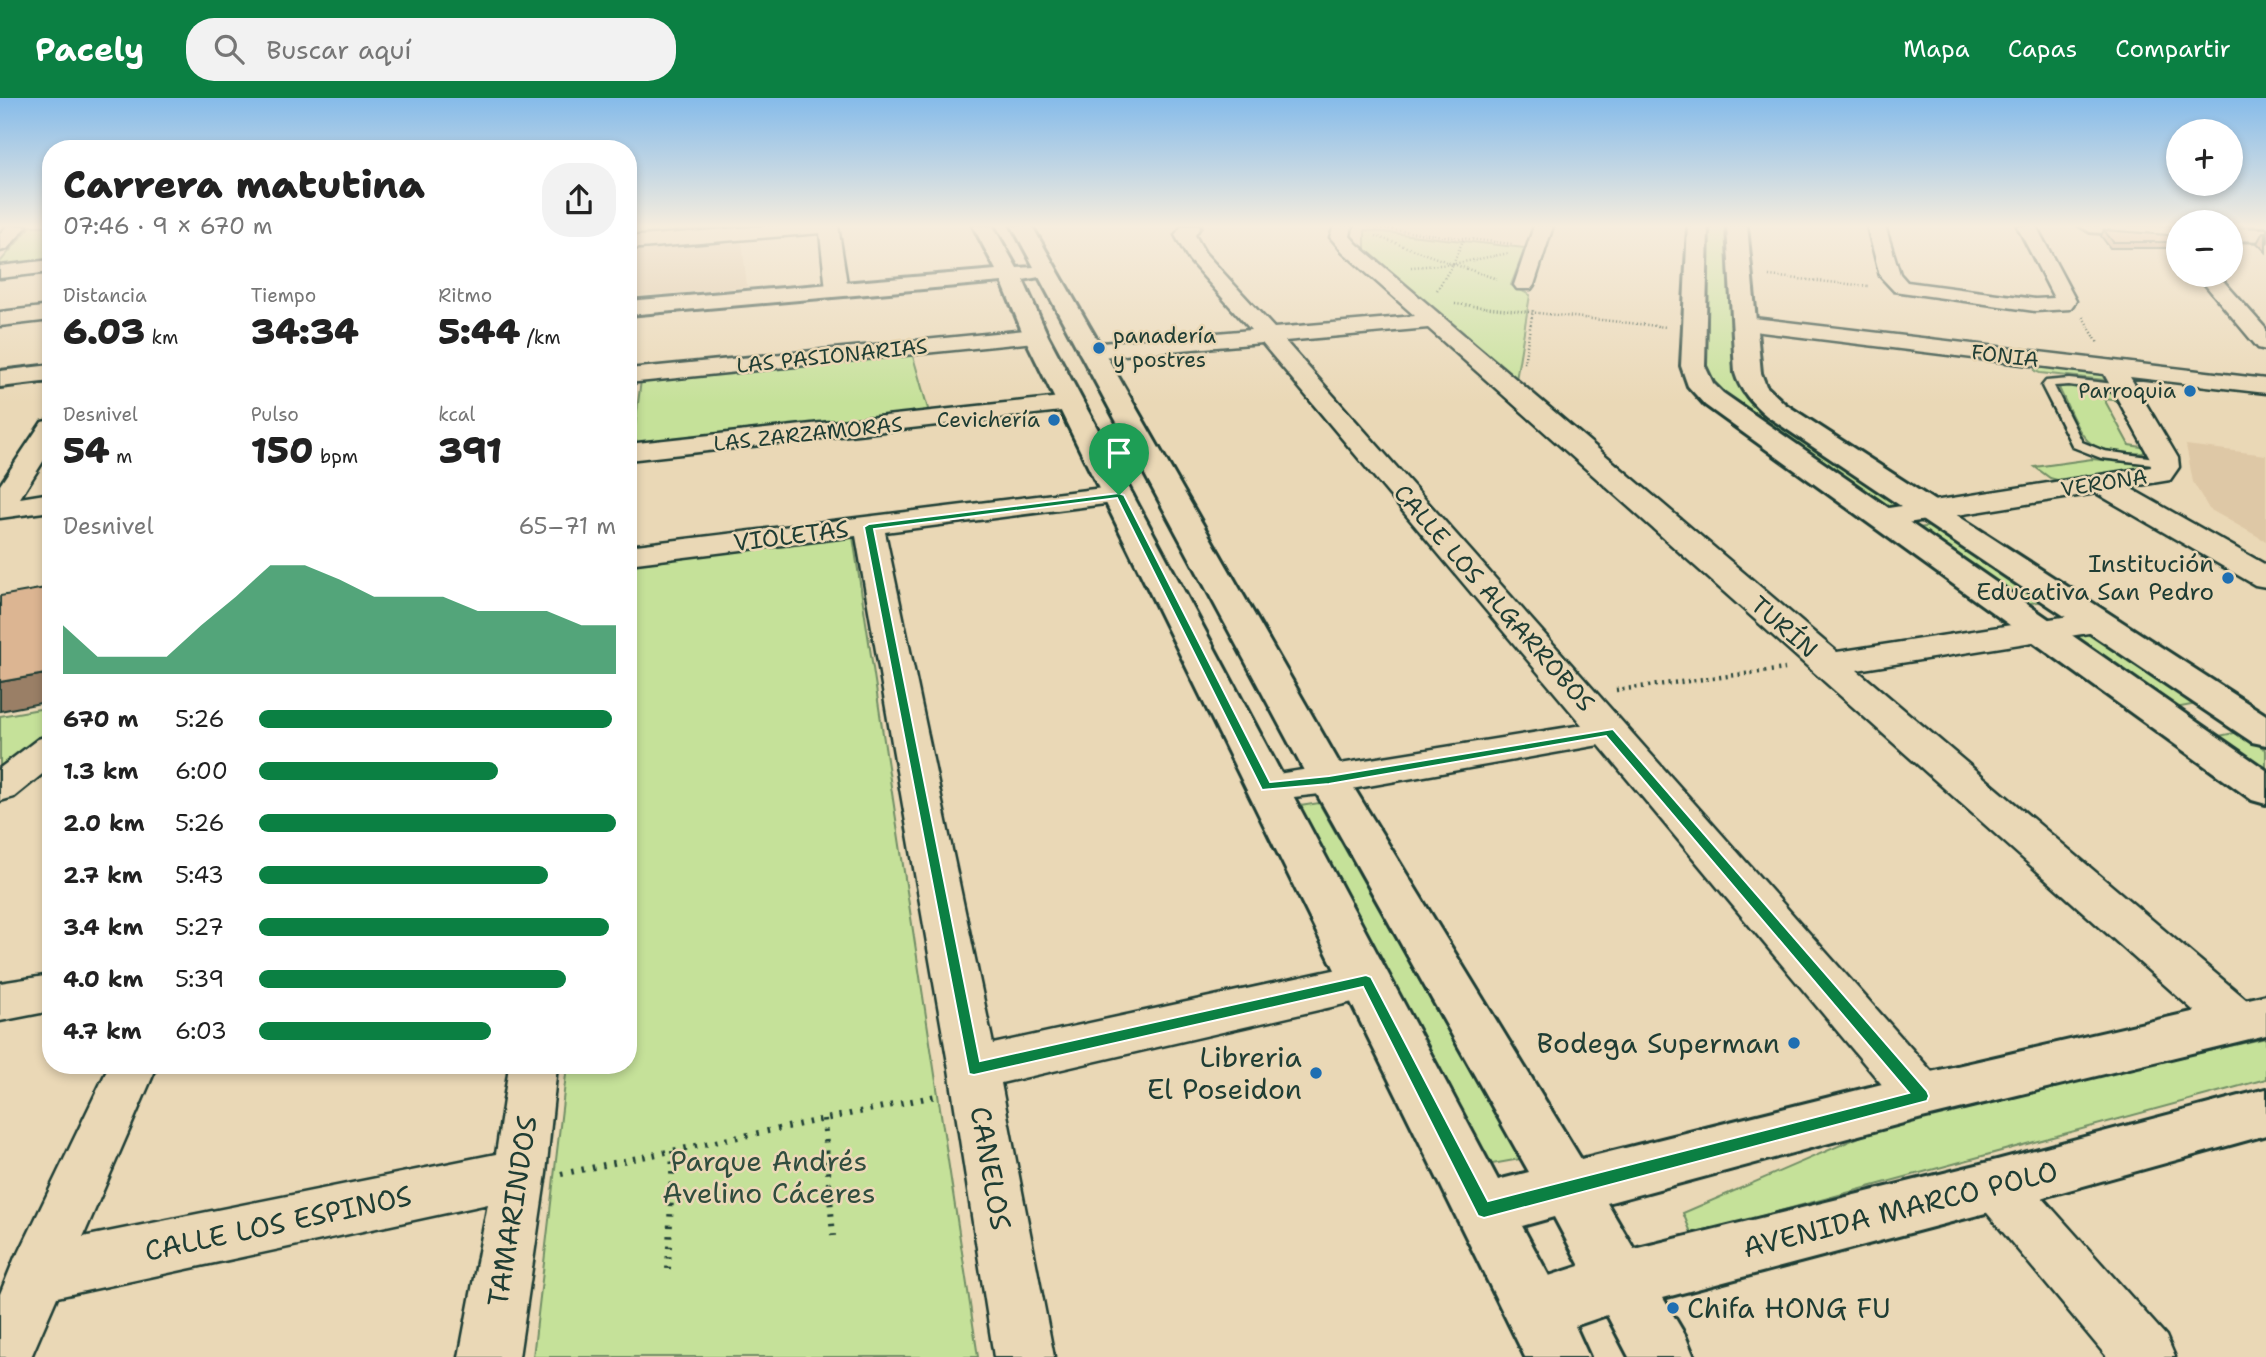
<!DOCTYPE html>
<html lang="es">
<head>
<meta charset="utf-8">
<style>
  body { margin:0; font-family:"Shantell Sans",sans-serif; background:#f2f2f2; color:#222; height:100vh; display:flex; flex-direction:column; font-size:26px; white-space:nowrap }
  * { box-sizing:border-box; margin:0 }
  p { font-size:23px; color:#767676 }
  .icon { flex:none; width:38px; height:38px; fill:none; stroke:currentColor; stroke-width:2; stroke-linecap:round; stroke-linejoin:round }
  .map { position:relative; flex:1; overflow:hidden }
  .details { position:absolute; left:42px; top:42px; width:595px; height:934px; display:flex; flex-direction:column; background:#fff; border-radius:28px; box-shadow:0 4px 10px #0003 }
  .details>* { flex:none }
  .controls { position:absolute; left:2166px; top:21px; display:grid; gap:14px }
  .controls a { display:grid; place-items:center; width:77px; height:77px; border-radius:50%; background:#fff; box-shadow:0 4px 10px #0003; font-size:35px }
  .pin { position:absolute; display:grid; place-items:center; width:60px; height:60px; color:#fff; margin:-72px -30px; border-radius:50% 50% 50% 0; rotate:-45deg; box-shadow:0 0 7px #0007 }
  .pin .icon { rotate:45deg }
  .round { display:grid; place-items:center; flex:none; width:74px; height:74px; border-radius:28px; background:#f2f2f2 }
  .head { display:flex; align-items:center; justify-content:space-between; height:119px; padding:0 21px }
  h1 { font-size:38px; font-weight:800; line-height:52px }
  .figures { display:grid; grid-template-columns:repeat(3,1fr); gap:10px; height:119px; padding:7px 21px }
  .figures div { display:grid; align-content:center }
  .figures b { font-size:35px; font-weight:800 }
  .figures small { font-size:19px; font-weight:400 }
  .figures p { font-size:19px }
  .chart { height:196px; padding:14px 21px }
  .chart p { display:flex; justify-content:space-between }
  .chart svg { width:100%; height:126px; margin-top:7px; fill:#0b8043; opacity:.7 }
  ul { padding:0 21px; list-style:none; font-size:23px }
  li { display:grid; grid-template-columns:112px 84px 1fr; align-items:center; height:52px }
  li i { height:18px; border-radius:9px; background:#0b8043 }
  header { display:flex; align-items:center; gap:42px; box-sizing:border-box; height:98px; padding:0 35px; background:#0b8043; color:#fff }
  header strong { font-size:33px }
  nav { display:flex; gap:38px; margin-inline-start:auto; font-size:24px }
  .search { width:490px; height:63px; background:#f2f2f2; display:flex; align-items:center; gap:18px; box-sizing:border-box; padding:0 24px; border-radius:28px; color:#767676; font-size:26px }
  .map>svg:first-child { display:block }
  .built { fill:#dec8a6 }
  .green { fill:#c5e199; stroke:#728f66; stroke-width:2 }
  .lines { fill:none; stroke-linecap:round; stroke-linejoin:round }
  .lane-casing { stroke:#1f3d34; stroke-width:5 }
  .street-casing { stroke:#1f3d34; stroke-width:5 }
  .secondary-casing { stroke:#1f3d34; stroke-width:6 }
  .path-far2 { stroke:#1f3d34; stroke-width:2.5; stroke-dasharray:1 2.5; stroke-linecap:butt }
  .path-far1 { stroke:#1f3d34; stroke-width:4.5; stroke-dasharray:2 4.5; stroke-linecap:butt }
  .path { stroke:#1f3d34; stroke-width:6; stroke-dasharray:2.5 8; stroke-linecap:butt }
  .lane { fill:#ead8b6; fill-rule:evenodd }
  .street { fill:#ead8b6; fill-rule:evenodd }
  .secondary { fill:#ead8b6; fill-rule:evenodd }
  .wall { fill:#bd9c7e; stroke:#1f3d34; stroke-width:2 }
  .shaded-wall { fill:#9a7f66; stroke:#1f3d34; stroke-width:2 }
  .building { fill:#dcb592; stroke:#1f3d34; stroke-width:2 }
  .route { fill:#0b8043; stroke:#fff; stroke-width:2; fill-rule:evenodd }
  .poi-dot { fill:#1f6fb2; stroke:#ead8b6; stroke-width:2.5 }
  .labels { text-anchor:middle; stroke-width:5; stroke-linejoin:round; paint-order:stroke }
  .far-poi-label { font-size:21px; fill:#1f3d34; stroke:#ead8b6; text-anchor:end }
  .far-street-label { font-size:21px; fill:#1f3d34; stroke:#ead8b6 }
  .street-label { font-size:24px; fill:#1f3d34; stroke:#ead8b6 }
  .poi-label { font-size:24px; fill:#1f3d34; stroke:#ead8b6; text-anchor:end }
  .near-poi-label { font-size:28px; fill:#1f3d34; stroke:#ead8b6; text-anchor:end }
  .near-park-label { font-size:28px; fill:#304d3e; stroke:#ead8b6 }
  .near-street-label { font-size:28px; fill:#1f3d34; stroke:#ead8b6 }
</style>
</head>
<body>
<header>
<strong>Pacely</strong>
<div class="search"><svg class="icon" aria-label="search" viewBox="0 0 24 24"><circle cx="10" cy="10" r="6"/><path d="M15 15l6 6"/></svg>Buscar aquí</div>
<nav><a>Mapa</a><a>Capas</a><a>Compartir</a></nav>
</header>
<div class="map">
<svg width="2266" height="1259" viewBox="0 0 2266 1259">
  <rect width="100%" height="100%" fill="#ead8b6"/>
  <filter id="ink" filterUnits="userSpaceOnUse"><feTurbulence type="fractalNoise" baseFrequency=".0143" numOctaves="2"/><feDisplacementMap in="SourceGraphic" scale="14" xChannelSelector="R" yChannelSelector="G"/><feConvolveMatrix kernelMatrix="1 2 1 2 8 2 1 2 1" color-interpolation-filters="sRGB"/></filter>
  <g filter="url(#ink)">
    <!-- built -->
    <path class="built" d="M742,143L747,189L628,199V152Z
      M2186,347L2266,357V443L2209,411L2193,384Z"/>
    <!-- green -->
    <path class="green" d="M31,128H51V167L0,171V164Z
      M628,128H734L733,132L628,139Z
      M1706,128H1731L1733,269L1741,292L1903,404L1880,411L1716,294L1703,273Z
      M1365,132L1525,150L1511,187L1530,197L1516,282L1365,151Z
      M912,255L930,318L632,351L641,282Z
      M2034,266L2096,274L2102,276L2105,282L2040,275L2035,273Z
      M2065,287C2083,288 2109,289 2122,303L2104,301L2129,347L2148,350L2143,355C2082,358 2082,338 2059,290Z
      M2092,361L2144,366L2150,369L2064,384L2050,380L2035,369Z
      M1933,428L2044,503L2019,507L1910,431Z
      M853,439L978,1259H533L567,968H628V467Z
      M2089,533L2197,606L2170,611L2064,537Z
      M51,609V633L0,676V618Z
      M2239,634L2266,652V676L2209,640Z
      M1319,705L1520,1061L1487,1067L1300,708Z
      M2266,940V981L1692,1137L1683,1115L1901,1021Z"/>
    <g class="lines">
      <defs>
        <path id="lane" d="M2069,281L2124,287L2130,291L2124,295L2069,287L2054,288L2082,344L2104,353L2170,362V368L2101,360L2073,349L2042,288L2046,283Z"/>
        <path id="street" d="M7,128H27L7,151L0,153V136Z
          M765,128H838L848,192L844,196H830L826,192L820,135L628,151V139Z
          M1182,128H1201L1195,137L1205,155L1274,230L1415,218L1343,154L1330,139L1334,128H1352L1350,138L1357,146L1837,554L2095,514L2107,517L2111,524L2107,531L2095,534L1857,572L2255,909L2262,923L2255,937L2238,942L2221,937L1428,230L1285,243L1940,983L1947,998L1940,1013L1922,1019L1904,1013L1599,647L1329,695L1267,702L1253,698L1248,689L1253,680L1582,627L1262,245L1090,260L1082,258L1078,253L1082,248L1090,246L1251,232L1189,162L1175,137Z
          M1534,128H1553L1534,187L1531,191H1517L1514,187Z
          M1867,128H1885L1900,176L1907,184L2035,201L2054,200L2017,128H2036L2076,203L2070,211L2035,213L1894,193L1880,178Z
          M51,162V174L0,180V168Z
          M2197,177H2218L2266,231V252L2258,250Z
          M51,208V222L0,228V214Z
          M1745,219L2266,281V295L2130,279L2178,360L2179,369L2170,382L2128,389L2266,467V489L2255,487L2096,395L1882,429L1872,426L1867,420L1872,414L1882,411L2151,369L2150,360L2104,276L1737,231L1734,226L1737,221Z
          M1036,231L1044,233L1047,238L1044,243L628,285V271Z
          M1070,298L1079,301L1083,306L1079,311L628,362V346Z
          M51,322V351L20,400L51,395V413L0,420V387L42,324Z
          M1119,388L1129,391L1133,397L1129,403L885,434L993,946L1366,865L1382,870L1389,883L1382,896L1366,901L1001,985L1054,1259H994L949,971L856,438L628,466V448Z
          M51,637V669L14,699L0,703V670L38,641Z
          M51,877V913L0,923V885Z
          M109,968H157L83,1139L496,1056L509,968H557L546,1075L519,1259H459L488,1106L57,1199L31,1259H0V1196L16,1157L19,1155Z
          M1997,1063L2016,1070L2166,1238L2175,1259H2107L1978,1104L1970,1087L1978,1070Z"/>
        <path id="secondary" d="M973,128H993L1017,170L1034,169L1012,128H1032L1349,682L1581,1061L1922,976L2266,897V937L1922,1020L1607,1105L1634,1151L1997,1062L2266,991V1037L1997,1112L1663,1200L1685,1237L1694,1259H1629L1607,1217L1575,1228L1589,1259H1525L1024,238L1002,184L628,217V203L996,172ZM1039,179L1309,682L1529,1074L1498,1082L1048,238L1023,182ZM1554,1119L1580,1168L1549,1178L1522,1128Z
          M1688,128H1708L1705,268L1713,285L1723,295L2266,672V706L2252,702L1705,307L1688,288L1681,268Z
          M1727,128H1747L1761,275L1766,288L1785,306L2266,617V647L2252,644L1767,318C1753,306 1740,293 1735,275Z
          M2080,128L2179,129V141L2090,134Z
          M2231,130L2266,131V143L2231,142Z
          M51,267V283L0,289V273Z"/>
      </defs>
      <!-- lane casing -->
      <use href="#lane" class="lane-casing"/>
      <!-- street casing -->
      <use href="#street" class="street-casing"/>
      <!-- secondary casing -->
      <use href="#secondary" class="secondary-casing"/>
      <!-- path-far2 -->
      <path class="path-far2" d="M1368,129L1512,146
        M1376,138L1453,166L1509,155
        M1411,169L1453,166L1497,181
        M1769,178L1868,188
        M1437,192L1453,166L1464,140
        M1455,206L1666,229
        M2083,219L2098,245
        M1524,265L1533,212"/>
      <!-- path-far1 -->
      <path class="path-far1" d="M1616,592L1785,571"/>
      <!-- path -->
      <path class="path" d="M824,1021L833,1138
        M561,1076L936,998
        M668,1171L673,1053"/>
      <!-- lane -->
      <use href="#lane" class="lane"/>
      <!-- street -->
      <use href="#street" class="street"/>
      <!-- secondary -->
      <use href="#secondary" class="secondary"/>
    </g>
    <!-- wall -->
    <path class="wall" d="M2104,132L2179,138V150H2110L2101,138Z
      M2263,134H2266V154L2257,145Z"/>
    <!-- shaded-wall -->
    <path class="shaded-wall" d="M51,575V603L0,613V584Z"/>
    <!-- building -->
    <path class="building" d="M2104,132L2179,138V144H2113Z
      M51,489V575L0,584V498Z"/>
  </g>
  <!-- sky -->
  <linearGradient id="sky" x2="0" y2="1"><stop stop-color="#85bbea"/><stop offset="0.42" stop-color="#f6edde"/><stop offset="1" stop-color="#f6edde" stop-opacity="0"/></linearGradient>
  <rect width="2266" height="305" fill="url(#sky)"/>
  <!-- route -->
  <path class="route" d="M1119,395L1124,397L1270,684L1329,678L1613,631L1927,993L1929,998L1927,1003L1484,1120L1478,1118L1363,889L974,977L969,976L864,429L869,426ZM1117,400L1262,692L1329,686L1606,638L1909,995L1488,1103L1371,879L1366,877L980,963L874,431Z"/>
  <!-- markers -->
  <g class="poi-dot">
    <circle cx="1099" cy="250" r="7"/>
    <circle cx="2190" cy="293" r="7"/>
    <circle cx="1054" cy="322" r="7"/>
    <circle cx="2228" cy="480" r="7"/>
    <circle cx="1794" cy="945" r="7"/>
    <circle cx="1316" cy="975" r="7"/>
    <circle cx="1673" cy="1210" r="7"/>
  </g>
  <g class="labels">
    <!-- far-poi labels -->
    <g class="far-poi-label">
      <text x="1113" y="245" text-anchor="start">panadería<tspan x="1113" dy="24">y postres</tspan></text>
      <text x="2176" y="300">Parroquia</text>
      <text x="1040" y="329">Cevichería</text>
    </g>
    <!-- far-street labels -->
    <g class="far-street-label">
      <text transform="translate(832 258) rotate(-6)" y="7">LAS PASIONARIAS</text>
      <text transform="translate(2005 258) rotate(7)" y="7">FONIA</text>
      <text transform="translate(808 336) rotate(-6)" y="7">LAS ZARZAMORAS</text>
      <text transform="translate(2104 385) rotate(-9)" y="7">VERONA</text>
    </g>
    <!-- street labels -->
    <g class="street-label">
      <text transform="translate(791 438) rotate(-7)" y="8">VIOLETAS</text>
      <text transform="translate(1494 500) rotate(49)" y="8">CALLE LOS ALGARROBOS</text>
      <text transform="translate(1784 529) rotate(41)" y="8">TURÍN</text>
    </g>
    <!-- poi labels -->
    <g class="poi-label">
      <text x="2214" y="474">Institución<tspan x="2214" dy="28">Educativa San Pedro</tspan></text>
    </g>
    <!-- near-poi labels -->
    <g class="near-poi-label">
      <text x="1780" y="955">Bodega Superman</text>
      <text x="1302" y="969">Libreria<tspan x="1302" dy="32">El Poseidon</tspan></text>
      <text x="1687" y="1220" text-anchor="start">Chifa HONG FU</text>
    </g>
    <!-- near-park labels -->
    <g class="near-park-label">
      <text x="769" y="1073">Parque Andrés<tspan x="769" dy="32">Avelino Cáceres</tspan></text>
    </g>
    <!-- near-street labels -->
    <g class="near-street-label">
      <text transform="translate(991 1070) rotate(80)" y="10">CANELOS</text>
      <text transform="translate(1900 1111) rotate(-14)" y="10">AVENIDA MARCO POLO</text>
      <text transform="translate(512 1113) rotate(-81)" y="10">TAMARINDOS</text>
      <text transform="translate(278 1125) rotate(-12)" y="10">CALLE LOS ESPINOS</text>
    </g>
  </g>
</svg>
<div class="controls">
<a>+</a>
<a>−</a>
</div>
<div class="pin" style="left:1119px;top:397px;background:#1e9e55"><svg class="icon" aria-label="arrive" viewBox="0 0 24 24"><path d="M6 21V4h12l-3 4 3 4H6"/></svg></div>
<section class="details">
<div class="head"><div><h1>Carrera matutina</h1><p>07:46 · 9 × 670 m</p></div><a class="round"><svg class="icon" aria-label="share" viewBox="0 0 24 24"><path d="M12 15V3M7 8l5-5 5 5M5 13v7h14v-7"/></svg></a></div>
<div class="figures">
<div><p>Distancia</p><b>6.03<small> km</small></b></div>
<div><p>Tiempo</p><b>34:34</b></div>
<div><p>Ritmo</p><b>5:44<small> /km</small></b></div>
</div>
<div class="figures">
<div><p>Desnivel</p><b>54<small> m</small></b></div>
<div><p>Pulso</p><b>150<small> bpm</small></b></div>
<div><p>kcal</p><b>391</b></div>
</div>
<div class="chart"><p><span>Desnivel</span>65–71 m</p>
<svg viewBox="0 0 160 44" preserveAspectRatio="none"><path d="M0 44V27L10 38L20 38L30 38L40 27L50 17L60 6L70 6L80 11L90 17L100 17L110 17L120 22L130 22L140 22L150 27L160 27V44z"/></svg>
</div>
<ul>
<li><b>670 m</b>5:26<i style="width:99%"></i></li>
<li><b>1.3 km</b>6:00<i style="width:67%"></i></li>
<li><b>2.0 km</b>5:26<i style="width:100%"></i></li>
<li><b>2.7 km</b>5:43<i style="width:81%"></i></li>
<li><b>3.4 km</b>5:27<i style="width:98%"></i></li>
<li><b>4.0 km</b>5:39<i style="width:86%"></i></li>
<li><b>4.7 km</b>6:03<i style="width:65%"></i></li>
</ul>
</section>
</div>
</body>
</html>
